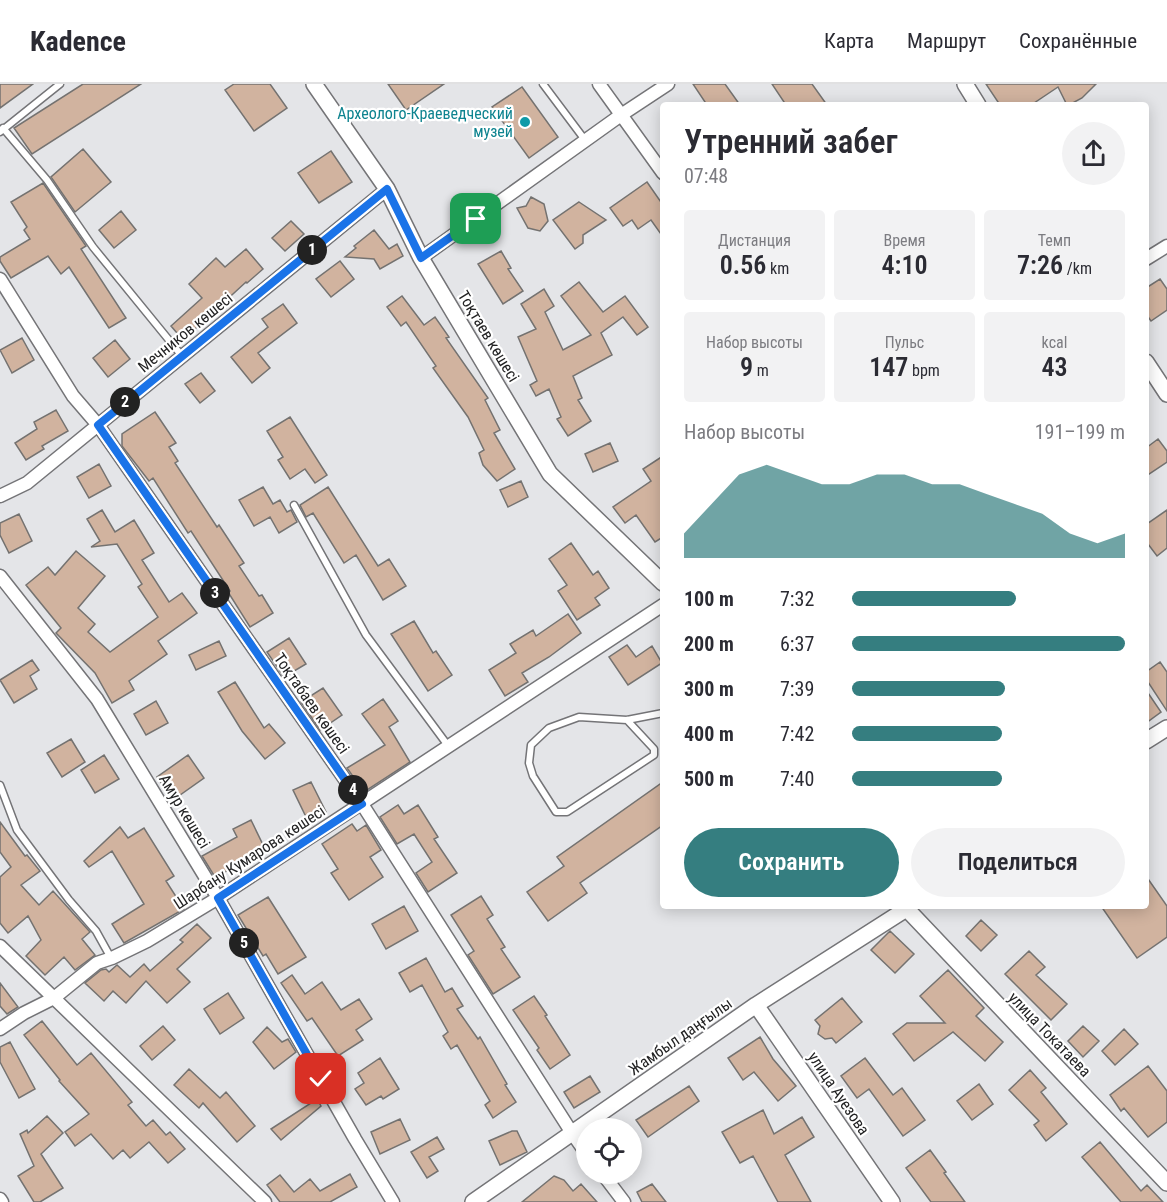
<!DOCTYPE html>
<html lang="ru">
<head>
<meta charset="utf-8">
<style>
  body { margin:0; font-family:"Roboto Condensed",sans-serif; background:#f2f2f3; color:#2b2b33; height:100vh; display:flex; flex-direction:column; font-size:22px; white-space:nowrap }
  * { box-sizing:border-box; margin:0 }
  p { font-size:20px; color:#7c7c81 }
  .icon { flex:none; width:33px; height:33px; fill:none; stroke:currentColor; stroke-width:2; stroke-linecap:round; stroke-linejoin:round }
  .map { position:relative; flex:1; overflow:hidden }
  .details { position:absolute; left:660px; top:18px; width:489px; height:807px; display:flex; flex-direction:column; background:#fff; border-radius:6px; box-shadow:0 3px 15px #0003 }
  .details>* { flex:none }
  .controls { position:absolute; left:576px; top:1034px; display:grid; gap:12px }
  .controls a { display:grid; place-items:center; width:66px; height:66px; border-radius:50%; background:#fff; box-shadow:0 3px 15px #0003; font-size:30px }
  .pin { position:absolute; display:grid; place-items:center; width:51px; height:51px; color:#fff; margin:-26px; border-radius:12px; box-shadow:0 3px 9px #0006 }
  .km { position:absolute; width:30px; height:30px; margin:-15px; border-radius:50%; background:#222; color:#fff; font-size:16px; line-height:30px; text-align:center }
  .round { display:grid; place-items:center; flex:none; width:63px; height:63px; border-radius:32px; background:#f2f2f3 }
  .head { display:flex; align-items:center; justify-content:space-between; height:102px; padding:0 24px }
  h1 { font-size:33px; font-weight:600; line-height:45px }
  .figures { display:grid; grid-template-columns:repeat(3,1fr); gap:9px; height:102px; padding:6px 24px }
  .figures div { display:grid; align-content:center; border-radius:6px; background:#f2f2f3; text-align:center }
  .figures b { font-size:26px; font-weight:600 }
  .figures small { font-size:16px; font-weight:400 }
  .figures p { font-size:16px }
  .chart { height:168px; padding:12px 24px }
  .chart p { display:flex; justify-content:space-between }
  .chart svg { width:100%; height:108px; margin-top:6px; fill:#357e80; opacity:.7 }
  .primary-button { display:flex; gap:12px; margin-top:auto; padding:12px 24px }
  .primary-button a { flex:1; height:69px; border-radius:36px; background:#357e80; color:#fff; font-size:24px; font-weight:600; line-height:69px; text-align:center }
  .primary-button a+a { background:#f2f2f3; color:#2b2b33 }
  ul { padding:0 24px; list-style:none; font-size:20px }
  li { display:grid; grid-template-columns:96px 72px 1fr; align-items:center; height:45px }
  li i { height:15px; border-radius:8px; background:#357e80 }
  header { display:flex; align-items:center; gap:36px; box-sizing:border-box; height:84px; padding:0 30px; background:#fff; border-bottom:2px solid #e1e1e2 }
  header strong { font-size:28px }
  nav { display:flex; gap:33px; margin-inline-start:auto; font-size:21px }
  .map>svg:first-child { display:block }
  .building { fill:#d1b39f; stroke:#747270; stroke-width:1.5 }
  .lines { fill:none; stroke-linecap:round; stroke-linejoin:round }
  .service-casing { stroke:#747477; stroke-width:9 }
  .minor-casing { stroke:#747477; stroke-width:15 }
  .tertiary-casing { stroke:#747477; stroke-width:18 }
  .service { stroke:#fff; stroke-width:6 }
  .minor { stroke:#fff; stroke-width:12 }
  .tertiary { stroke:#fff; stroke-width:15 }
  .route-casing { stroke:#fff; stroke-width:12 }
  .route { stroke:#1a73e8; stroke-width:8 }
  .culture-dot { fill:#0f9aa8; stroke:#fff; stroke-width:2 }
  .labels { text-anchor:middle; stroke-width:4.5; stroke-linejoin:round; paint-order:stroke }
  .culture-label { font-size:16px; fill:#0d838f; stroke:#fff; text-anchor:end }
  .street-label { font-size:16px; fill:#232324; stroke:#fff }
</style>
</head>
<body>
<header>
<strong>Kadence</strong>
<nav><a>Карта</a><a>Маршрут</a><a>Сохранённые</a></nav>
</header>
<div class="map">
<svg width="1167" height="1118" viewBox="0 0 1167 1118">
  <rect width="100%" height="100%" fill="#e4e5e8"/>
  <!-- building -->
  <path class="building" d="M0,0H33L0,24Z
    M83,0H141L32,70L14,44Z
    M234,0H270L287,24L254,47L225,6Z
    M388,0H444L406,26Z
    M693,0H725L740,21H707Z
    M772,0H812L827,21H786Z
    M986,0H1096L1082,14L1069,21H1067L1058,3L1031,21H1000Z
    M522,3L558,53L529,74L492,23Z
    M83,65L111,98L75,128L51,93Z
    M331,67L352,98L319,119L298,89Z
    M647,98L663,121V153L651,136L638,145L632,136L623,142L610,124Z
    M43,99L86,162L81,165L126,234L109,244L69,183L61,190L48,172L11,194L0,177V173L30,155L24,146L27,143L11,118Z
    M531,113L544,120L548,137L540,147L528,144L517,124L526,122Z
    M579,118L606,136L583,151V159L575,165L553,136Z
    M121,127L136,146L114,164L99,146Z
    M291,137L304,150L285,167L272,154Z
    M374,146L389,165L397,160L403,172L380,185L374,175L345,173L356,164L354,162Z
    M246,165L263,185L247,199L246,198L183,256L171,242L202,214L189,200L216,174L225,183Z
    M501,167L511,184L508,185L523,207L503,220L478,180Z
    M340,177L354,195L331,213L316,195Z
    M1160,195L1167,205V226L1151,237L1146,230V204Z
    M579,198L603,228L625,212L648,243L637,251L623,233L601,249L612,271L573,292L582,314L578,316L591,337L568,352L557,335L561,333L549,305L536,312L530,301L537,297L518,253L536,245L521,220L544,205L554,222L545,228L563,266L591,251L561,212Z
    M402,212L424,241L435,233L449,253L446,254L488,314L485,316L500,346L494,349L515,385L497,397L483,381L479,369L484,366L468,333L433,284L436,282L406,238L401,242L387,223Z
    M283,220L297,239L258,269L270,284L252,299L231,273L268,243L262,235Z
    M22,254L34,276L12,289L0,266Z
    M115,256L130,275L108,293L93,274Z
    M201,289L215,307L200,319L185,300Z
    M56,326L68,347L42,362L44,365L26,376L15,359L37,345L34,338Z
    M155,328L176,359L169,363L178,377L175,379L217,443L219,441L244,479L239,482L259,512L262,511L273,529L250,543L228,508L230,507L191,447L188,449L153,394L149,397L122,362V350Z
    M290,333L327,391L315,399L305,385L290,395L278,376L283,373L267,347Z
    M1158,355L1167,367V378L1146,392V364Z
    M610,359L618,377L593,388L585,370Z
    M663,372V453L655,458L636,431L625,439L613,423L651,397L643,385Z
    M99,380L111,402L89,414L77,393Z
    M521,397L528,413L508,423L500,406Z
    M263,403L273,420L280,416L287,428L291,426L297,438L279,449L270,433L254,442L239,416Z
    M328,403L378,482L389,475L406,502L383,516L356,471L344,479L313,429L306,433L300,421Z
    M102,426L115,448L134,436L154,469L142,476L169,518L182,509L197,529L158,557L167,570L129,597L134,606L112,619L95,589L56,549L61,544L26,501L48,483L55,491L76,467L105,492L78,524L95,540L88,548L110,568L158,533L138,503L142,500L117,460L91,463L100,457L87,435Z
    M1167,426V464L1157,472L1148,460L1147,440Z
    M19,430L32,457L9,469L0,451V439Z
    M571,459L593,491L598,487L609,504L595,514L600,521L577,536L558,507L567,501L549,475Z
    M568,530L581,549L549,573L522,589L528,598L505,612L489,586L516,569L510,560L533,546L536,552Z
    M414,537L433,569L436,567L452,591L428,607L391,550Z
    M289,554L306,580L284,593L267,568Z
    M219,557L226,572L196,586L189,571Z
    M627,561L636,573L652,562L662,579L628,601L609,573Z
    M32,576L39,586L30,592L37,605L14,619L0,596Z
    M1160,578L1167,588V627L1146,595V588Z
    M235,598L264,644L269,640L285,659L265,675L242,647L218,608Z
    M323,604L342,631L320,646L301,618Z
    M1146,606L1161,628L1146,639Z
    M383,615L398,637L389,643L410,678L364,708L347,684L385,661L362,630Z
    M156,617L168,639L146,651L134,630Z
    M71,655L85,678L62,693L47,669Z
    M104,671L119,695L95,709L81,686Z
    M188,671L204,694L173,716L157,693Z
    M311,698L326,728L308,737L293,706Z
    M663,698V741L580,799L587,809L548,837L527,808L564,782L557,773Z
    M398,721L404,730L418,721L438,753L434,755L457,789L428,808L416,789L432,778L414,750L397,760L380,733Z
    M251,736L266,767L215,793L202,772L237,753L233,745Z
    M0,738L25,772L27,771L40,787L21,801L39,821L53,807L90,848L82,855L95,871L75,886L64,873L45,891L26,872L41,856L28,832L8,849L0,839V793L11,783L0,768Z
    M352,740L357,747L366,741L381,766L370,773L383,793L349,816L331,789L338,785L322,760Z
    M120,743L128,754L144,744L174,792L166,797L184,825L124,859L112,840L144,820L112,767L89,783L84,777Z
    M1146,792L1167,822V853L1137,874L1101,822H1146Z
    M481,812L493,831L487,835L505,863L501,865L520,893L493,910L468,871L474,867L451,831Z
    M268,813L306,873L278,890L266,870L263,872L238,831Z
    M404,822L418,847L386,865L372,840Z
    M981,836L997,851L981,867L966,852Z
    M197,840L211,854L177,885L190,898L167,919L146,897L126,919L113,907L104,917L85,899L101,886L106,885L109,888L117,881L130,893L144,880L150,887L183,858L180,856Z
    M890,847L914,870L895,889L871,866Z
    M1029,867L1045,883L1036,891L1067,920L1051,936L1005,890Z
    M426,874L445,908L452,904L463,922L457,925L478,955L480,953L507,1000L505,1001L516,1018L493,1034L485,1021L490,1017L457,961L451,965L443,952L448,948L422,901L410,908L399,889Z
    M948,886L984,924L976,932L1003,958L985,977L953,948L914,977L893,950L907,939H945L920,912Z
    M292,891L305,910L322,898L341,926L359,915L372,935L356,946L363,956L338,972L312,934L307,937L281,899Z
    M0,899L18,923L7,930L0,922Z
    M228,909L244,934L220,950L204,925Z
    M534,912L547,931L545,932L570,971L550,985L537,966L539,964L513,926Z
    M842,914L862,938L836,959L832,954L825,955L818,950L820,942L815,936Z
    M42,937L77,981L91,969L132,1018L128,1021L146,1042L153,1036L166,1051L170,1048L185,1065L168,1079L149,1058L130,1074L123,1066L113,1075L91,1050L75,1062L65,1048L89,1030L59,997L60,996L24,951Z
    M163,942L175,956L152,976L140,962Z
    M1083,942L1099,957L1083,973L1068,957Z
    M267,943L282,958L288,955L296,968L274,985L253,958Z
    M1124,945L1138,960L1115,981L1102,967Z
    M760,953L773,975L796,1002L778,1017L754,988L743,996L728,974Z
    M10,958L35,1005L19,1014L0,978V963Z
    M380,974L399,1005L383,1015L381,1012L366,1021L355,1005L364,999L358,989Z
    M865,974L893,1011L902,1004L925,1036L903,1052L869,1005L857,1014L841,992Z
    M1148,982L1167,1007V1038L1148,1053L1124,1024L1121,1027L1110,1011Z
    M189,985L220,1014L226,1008L255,1042L237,1058L203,1019L199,1024L174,1001Z
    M1030,986L1046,1004L1041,1008L1067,1040L1046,1057L1034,1041L1039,1037L1009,1006Z
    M590,992L600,1008L574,1024L564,1008Z
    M979,1000L993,1020L972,1036L957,1017Z
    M689,1002L699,1017L648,1053L636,1036Z
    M317,1015L321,1022L281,1056L271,1045Z
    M763,1026L774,1050L802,1033L814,1053L785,1071L811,1118H778L753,1072L740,1079L722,1048Z
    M47,1032L63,1049L41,1070L63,1104L40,1118H34L18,1092L34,1082L20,1050L27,1046L28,1049Z
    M400,1035L410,1056L380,1070L371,1048Z
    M512,1047H517L527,1068L500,1081L489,1057Z
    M437,1053L444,1065L429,1073L438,1087L427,1094L411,1068Z
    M1100,1058L1141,1107L1147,1101L1163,1118H1121L1082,1073Z
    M930,1066L946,1088L944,1089L965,1118H931L906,1084Z
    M350,1090L357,1103L330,1118H280L267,1101L280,1091L294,1108L310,1095L320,1107Z
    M554,1092L564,1096L573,1107L581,1100L597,1118H522Z
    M652,1100L666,1118H642L637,1108Z"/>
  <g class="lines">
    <defs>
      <path id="service" d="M543,0L585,56
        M3,44L47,96L93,163L182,272
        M0,48L60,0
        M294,421L366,551L449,663
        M627,636L654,665V671L567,728H556L533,692L529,679L531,661L549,644L579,633L627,636L663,629
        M0,701L17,746L69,816L96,847L111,874"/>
      <path id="minor" d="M599,0L663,89
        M421,174L621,31L668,0
        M1146,175L1167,162
        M0,195L73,312L98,341L362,720L572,1049L586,1069
        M0,412L27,399L387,105
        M0,492L97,615L218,814L355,1055L393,1118
        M0,862L265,1118
        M0,945L24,929L54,914L97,879L112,874L147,857L218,814L663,521
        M602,1089L624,1118
        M0,1115L2,1118"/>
      <path id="tertiary" d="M314,0L387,105L421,174L550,390L663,499
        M965,0L978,21
        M1146,278L1167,310
        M1146,657L1167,644
        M904,822L1167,1099
        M756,921L892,1118
        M473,1118L756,921L911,822"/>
    </defs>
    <!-- service casing -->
    <use href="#service" class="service-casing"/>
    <!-- minor casing -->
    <use href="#minor" class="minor-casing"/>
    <!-- tertiary casing -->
    <use href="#tertiary" class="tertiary-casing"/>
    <!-- service -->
    <use href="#service" class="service"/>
    <!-- minor -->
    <use href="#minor" class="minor"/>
    <!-- tertiary -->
    <use href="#tertiary" class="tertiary"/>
  </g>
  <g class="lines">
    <defs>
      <path id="route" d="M321,995L218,814L362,720L98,341L387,105L421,174L476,135"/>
    </defs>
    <!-- route casing -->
    <use href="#route" class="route-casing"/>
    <!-- route -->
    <use href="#route" class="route"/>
  </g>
  <!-- markers -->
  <circle class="culture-dot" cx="525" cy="38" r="6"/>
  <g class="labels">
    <!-- culture labels -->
    <g class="culture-label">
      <text x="513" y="35">Археолого-Краеведческий<tspan x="513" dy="18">музей</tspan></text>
    </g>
    <!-- street labels -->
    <g class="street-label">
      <text transform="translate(185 248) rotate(-39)" y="6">Мечников көшесі</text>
      <text transform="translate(489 252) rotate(59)" y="6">Тоқтаев көшесі</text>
      <text transform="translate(312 619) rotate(55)" y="6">Тоқтабаев көшесі</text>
      <text transform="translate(185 727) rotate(59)" y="6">Амур көшесі</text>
      <text transform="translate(249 773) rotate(-33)" y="6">Шарбану Кумарова көшесі</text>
      <text transform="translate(1050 950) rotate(46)" y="6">улица Токатаева</text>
      <text transform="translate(680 952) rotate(-35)" y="6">Жамбыл даңғылы</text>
      <text transform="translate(839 1009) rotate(56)" y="6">улица Ауезова</text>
    </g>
  </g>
</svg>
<div class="controls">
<a><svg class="icon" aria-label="locate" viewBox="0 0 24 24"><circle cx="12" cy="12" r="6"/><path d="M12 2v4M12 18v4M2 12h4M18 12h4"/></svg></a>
</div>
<div class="pin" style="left:476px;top:135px;background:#1e9e55"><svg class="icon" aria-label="arrive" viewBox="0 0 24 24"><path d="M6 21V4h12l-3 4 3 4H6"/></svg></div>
<div class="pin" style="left:321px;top:995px;background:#d93025"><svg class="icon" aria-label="check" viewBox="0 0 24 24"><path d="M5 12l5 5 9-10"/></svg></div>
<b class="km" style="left:312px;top:166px">1</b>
<b class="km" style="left:125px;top:318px">2</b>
<b class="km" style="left:215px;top:509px">3</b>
<b class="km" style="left:353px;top:706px">4</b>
<b class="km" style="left:244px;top:859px">5</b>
<section class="details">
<div class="head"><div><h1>Утренний забег</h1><p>07:48</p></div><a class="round"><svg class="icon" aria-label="share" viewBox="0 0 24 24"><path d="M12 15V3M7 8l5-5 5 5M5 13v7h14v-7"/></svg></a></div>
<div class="figures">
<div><p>Дистанция</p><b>0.56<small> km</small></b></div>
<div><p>Время</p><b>4:10</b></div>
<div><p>Темп</p><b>7:26<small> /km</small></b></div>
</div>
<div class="figures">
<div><p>Набор высоты</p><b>9<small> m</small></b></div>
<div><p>Пульс</p><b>147<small> bpm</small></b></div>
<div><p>kcal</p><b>43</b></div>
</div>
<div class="chart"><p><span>Набор высоты</span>191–199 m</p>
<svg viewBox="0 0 160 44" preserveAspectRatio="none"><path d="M0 44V34L10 22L20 10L30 6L40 10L50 14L60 14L70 10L80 10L90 14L100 14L110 18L120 22L130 26L140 34L150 38L160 34V44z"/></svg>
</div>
<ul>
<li><b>100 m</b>7:32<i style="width:60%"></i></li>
<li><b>200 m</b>6:37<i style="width:100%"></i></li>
<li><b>300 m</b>7:39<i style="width:56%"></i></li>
<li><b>400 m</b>7:42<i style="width:55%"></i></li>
<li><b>500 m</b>7:40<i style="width:55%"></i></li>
</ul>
<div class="primary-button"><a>Сохранить</a><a>Поделиться</a></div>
</section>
</div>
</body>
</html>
